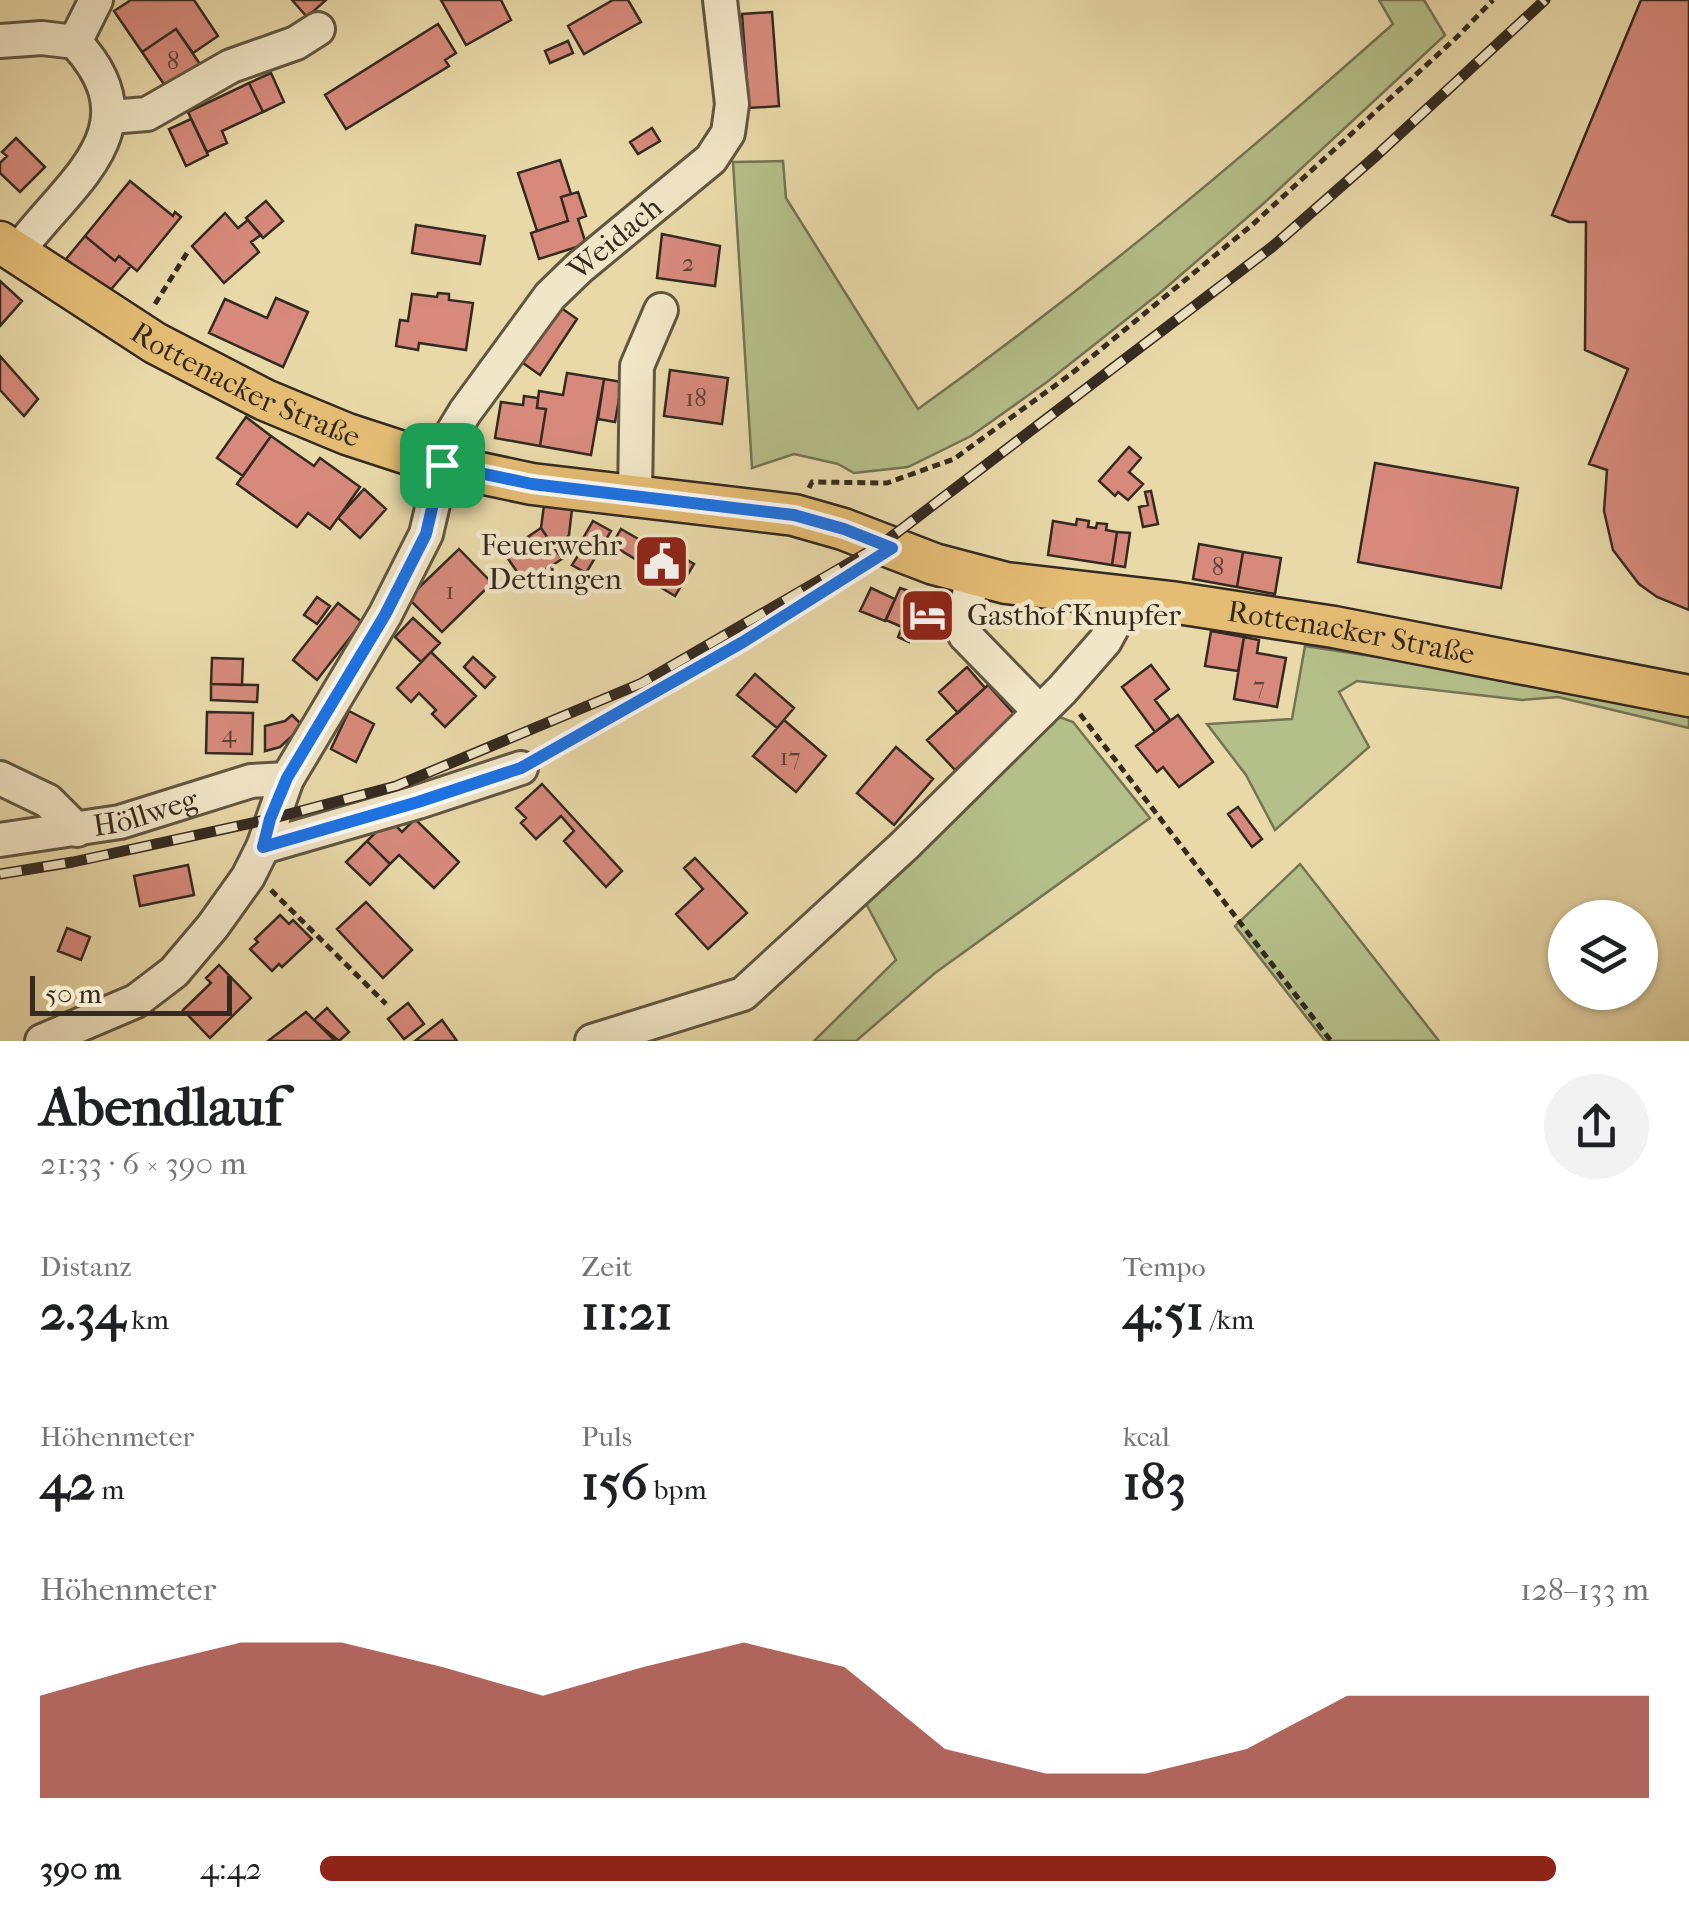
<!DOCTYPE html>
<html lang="de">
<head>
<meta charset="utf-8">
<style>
  body { margin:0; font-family:"IM FELL French Canon",serif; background:#f2f2f2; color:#202124; height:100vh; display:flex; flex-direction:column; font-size:38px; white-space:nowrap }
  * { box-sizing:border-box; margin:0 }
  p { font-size:32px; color:#757577 }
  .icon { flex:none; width:55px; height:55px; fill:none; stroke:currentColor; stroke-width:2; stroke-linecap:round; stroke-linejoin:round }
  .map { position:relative; height:1041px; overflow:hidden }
  .panel { display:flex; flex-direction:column; background:#fff; flex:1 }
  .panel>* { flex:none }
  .fabs { position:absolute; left:1548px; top:900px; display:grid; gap:20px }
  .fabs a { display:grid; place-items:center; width:110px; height:110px; border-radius:50%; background:#fff; box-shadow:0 2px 8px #0004; font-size:50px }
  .scale { position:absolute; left:30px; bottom:25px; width:202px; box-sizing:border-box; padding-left:10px; border:5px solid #342a20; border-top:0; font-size:28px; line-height:35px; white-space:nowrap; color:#342a20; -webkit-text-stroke:8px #f1e6c7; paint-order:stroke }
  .pin { position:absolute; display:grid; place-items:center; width:85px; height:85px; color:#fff; margin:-42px; border-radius:20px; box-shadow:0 5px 15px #0006 }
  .round { display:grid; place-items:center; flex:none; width:105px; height:105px; border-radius:52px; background:#f2f2f2 }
  .summary { display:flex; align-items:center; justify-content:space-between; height:170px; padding:0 40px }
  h1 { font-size:55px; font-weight:700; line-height:75px }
  .figures { display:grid; grid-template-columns:repeat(3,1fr); gap:15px; height:170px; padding:10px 40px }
  .figures div { display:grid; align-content:center }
  .figures b { font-size:50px; font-weight:700 }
  .figures small { font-size:28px; font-weight:400 }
  .figures p { font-size:28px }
  .chart { height:280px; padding:20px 40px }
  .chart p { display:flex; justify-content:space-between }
  .chart svg { width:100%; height:180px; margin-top:10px; fill:#8f2418; opacity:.7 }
  ul { padding:0 40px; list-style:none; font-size:32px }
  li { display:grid; grid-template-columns:160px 120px 1fr; align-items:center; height:75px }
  li i { height:25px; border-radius:12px; background:#8f2418 }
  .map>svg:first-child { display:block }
  .green { fill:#b5bf89; stroke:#747454; stroke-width:2.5 }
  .building { fill:#d78a7c; stroke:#342a20; stroke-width:2.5 }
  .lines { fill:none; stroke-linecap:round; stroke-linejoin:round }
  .minor-casing { stroke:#615642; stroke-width:38 }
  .major-casing { stroke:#342a20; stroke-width:45 }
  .path { stroke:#342a20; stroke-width:5; stroke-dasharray:8 5; stroke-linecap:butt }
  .minor { stroke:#f1e6c7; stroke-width:32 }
  .major { stroke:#e4bc74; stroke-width:40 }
  .rail-casing { stroke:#342a20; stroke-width:11 }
  .rail { stroke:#f1e6c7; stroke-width:8; stroke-dasharray:22; stroke-linecap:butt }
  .route-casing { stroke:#fff; stroke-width:20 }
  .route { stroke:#1a73e8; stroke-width:12 }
  .labels { text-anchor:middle; stroke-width:9; stroke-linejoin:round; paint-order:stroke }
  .number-label { font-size:25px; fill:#5d4237 }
  .street-label { font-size:30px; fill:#342a20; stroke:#f1e6c7 }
  .poi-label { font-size:30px; fill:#342a20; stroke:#f1e6c7; text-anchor:end }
</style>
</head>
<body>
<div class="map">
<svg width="1689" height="1041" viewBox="0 0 1689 1041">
  <rect width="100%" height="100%" fill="#e9d9a9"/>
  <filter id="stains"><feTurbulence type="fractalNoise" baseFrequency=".002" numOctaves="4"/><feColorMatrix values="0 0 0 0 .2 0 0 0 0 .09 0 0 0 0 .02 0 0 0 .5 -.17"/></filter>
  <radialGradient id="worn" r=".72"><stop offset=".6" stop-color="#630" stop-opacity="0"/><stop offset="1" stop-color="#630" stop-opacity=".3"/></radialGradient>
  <!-- green -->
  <path class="green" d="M1379,0H1424L1445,35L1264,203L1161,292L1047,382L971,436L908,467L854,473L838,464L794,454L752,468L733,162L783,161L786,198L918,409C1086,289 1239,161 1393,24Z
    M1305,646L1540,682L1689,712V728L1558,697L1522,700L1357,681L1339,692L1369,747L1275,830L1246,775L1207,724L1292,719Z
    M1054,715L1073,722L1150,818L935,973L856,1041H814L896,960L862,896Z
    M1300,864L1439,1041H1325L1235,926Z"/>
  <!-- building -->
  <path class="building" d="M131,0H194L218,36L193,53L176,29L142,52L114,11Z
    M292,0H326L307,17Z
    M441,0H501L511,20L466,45Z
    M613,0H628L641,22L584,54L568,26Z
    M1641,0H1689V610L1657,597L1639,584L1613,550L1604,511L1607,470L1589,464L1628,369L1585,350L1586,222H1569L1552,215Z
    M772,12L779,106L749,108L742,14Z
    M438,24L456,53L445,60L449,66L346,129L325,95Z
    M176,29L202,67L168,90L142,52Z
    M568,41L573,53L550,63L545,51Z
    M271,73L284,102L263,112L249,83Z
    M249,83L263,112L222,131L227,143L207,152L188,112Z
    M191,119L208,155L186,166L169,129Z
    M652,128L660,141L638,154L630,142Z
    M16,138L45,167L20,192L0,173V163L7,156L2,152Z
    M560,160L571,194L561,197L568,221L537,231L518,173Z
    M130,181L173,216L175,212L181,217L137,271L119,256L115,261L85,236Z
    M578,192L586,216L578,219L586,244L539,259L531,233L568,221L561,197Z
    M266,201L283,221L263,238L246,218Z
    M225,213L238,228L248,220L261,235L251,242L259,252L224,283L192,246Z
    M416,225L485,236L480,264L412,253Z
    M662,234L720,246L715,286L657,278Z
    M85,236L115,261L119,256L131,266L108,293L66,259Z
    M0,281L22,301L0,326Z
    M438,293L449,294V300L473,303L466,350L419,343L418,350L396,346L400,320L408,321L412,294L437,297Z
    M276,298L308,312L283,367L209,333L225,299L267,318Z
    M557,305L577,319L540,375L520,361Z
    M0,356L38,399L24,416L0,390Z
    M670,370L728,378L722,424L664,416Z
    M567,373L604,379L591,455L540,446L546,409L537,408L539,391L563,395Z
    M604,379L622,382L615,422L598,419Z
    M524,396L538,398L537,408L546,409L540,446L495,438L501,402L523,405Z
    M246,417L271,436L243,476L217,458Z
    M271,436L314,466L320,458L360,487L330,529L308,513L297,527L237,484Z
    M1129,447L1141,458L1129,472L1143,484L1128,500L1118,492L1115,496L1099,481Z
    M1375,463L1518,488L1501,588L1358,562Z
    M364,489L386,509L360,538L338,518Z
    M1151,491L1158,524L1143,527L1139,507L1148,505L1145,492Z
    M544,505L572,509L569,535L556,550L541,528Z
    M1077,519L1089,521L1088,527L1096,528L1097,523L1107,524L1106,530L1117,532L1112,565L1048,555L1053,521L1076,525Z
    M593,521L611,531L586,573L572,565L581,551L577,549Z
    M541,528L562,559L545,570L548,574L535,583L532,578L525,583L504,553Z
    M621,529L673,559L663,576L612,545Z
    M1117,532L1130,533L1125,567L1112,565Z
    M1199,544L1243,552L1237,587L1193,579Z
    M459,549L492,583L442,632L408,598Z
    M1243,552L1281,558L1275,594L1237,587Z
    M677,554L694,564L675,596L657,585Z
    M871,588L895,599L885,621L860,611Z
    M900,588L930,598L929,600L945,607L931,640L913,632L909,642L898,637L902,627L886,620Z
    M317,597L330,606L317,624L304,615Z
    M338,603L362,622L317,680L293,660Z
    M413,618L440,643L421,662L395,637Z
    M1211,631L1244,637L1238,671L1205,666Z
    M1244,637L1259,640L1257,653L1286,658L1277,707L1234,699Z
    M431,652L476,696L445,727L432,714L436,710L419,693L411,702L397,688Z
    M473,657L495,677L485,688L464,667Z
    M212,658L243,659L242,685L211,684Z
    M1151,665L1169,689L1155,700L1170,720L1155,732L1122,687Z
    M967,667L985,688L958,713L939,692Z
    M755,674L794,708L777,728L737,695Z
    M211,684L258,685L257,702L211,700Z
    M988,685L1015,715L955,770L927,740Z
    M349,711L374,724L356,762L331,749Z
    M207,712L253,713L252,754L206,753Z
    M292,715L303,726L280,747L265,751V726L285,721Z
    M1178,715L1213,762L1179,787L1163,767L1157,772L1136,746Z
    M784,720L826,756L796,792L753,756Z
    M896,747L933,779L894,825L857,793Z
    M542,784L622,871L606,887L564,841L574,831L561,816L536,839L521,823L526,818L516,808Z
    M1238,807L1262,839L1252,847L1228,814Z
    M389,819L402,832L415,819L459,862L434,888L399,855L390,864L367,841Z
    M367,841L390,864L370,885L346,862Z
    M695,858L747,913L708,949L676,914L703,889L684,868Z
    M188,865L194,895L140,906L134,876Z
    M366,902L412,950L383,978L337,929Z
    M280,915L289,924L293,920L312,939L282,967L279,964L272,971L250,949L258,942L255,939Z
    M67,928L90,937L81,960L58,951Z
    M219,965L251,998L210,1038L183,1010L211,983L206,978Z
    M408,1003L424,1024L404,1039L388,1019Z
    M327,1008L349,1032L339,1041L314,1020Z
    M306,1012L335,1041H268Z
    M442,1020L457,1041H415Z"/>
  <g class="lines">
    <defs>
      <g id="minor">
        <path d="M0,41L42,38L75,42C156,129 70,181 18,251"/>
        <path d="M75,42L96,0"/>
        <path d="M110,117L147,114L231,66L296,43L318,29"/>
        <path d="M635,496L637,366L661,310"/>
        <path d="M971,575L965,635L1040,712"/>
        <path d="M0,778L48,801L77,830"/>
        <path id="s1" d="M0,840L120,822L251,781L287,779"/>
        <path d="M263,847L418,802L521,768"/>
        <path id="s2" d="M42,1041L136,1001L174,972L213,926L248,877L263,847L287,779L385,615L426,534L448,440L465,412L550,296L579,268L711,159L728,133L732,104L720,0"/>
        <path d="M592,1041L743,994L904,846L1062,690L1105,641L1112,628L1118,596"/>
      </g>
      <g id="major">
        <path id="s3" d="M0,242L155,343L265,400L347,434L442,465L532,484L794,515L843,529L934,564L1006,583L1171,602L1334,627L1689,696"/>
      </g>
    </defs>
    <!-- minor casing -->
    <use href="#minor" class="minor-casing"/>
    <!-- major casing -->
    <use href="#major" class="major-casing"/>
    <!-- path -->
    <path class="path" d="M155,304L187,253
      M809,488L812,482L887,483L954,459L1071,374L1252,225L1458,36L1493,0
      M1080,714L1331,1041
      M545,754L743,642L859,569
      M271,890L386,1004"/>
    <!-- minor -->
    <use href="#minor" class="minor"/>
    <!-- major -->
    <use href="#major" class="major"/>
    <defs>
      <path id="rail" d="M0,874L73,862L270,819L396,786L642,683L882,544L1272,247L1377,155L1545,0"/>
    </defs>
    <!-- rail casing -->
    <use href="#rail" class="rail-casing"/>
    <!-- rail -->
    <use href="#rail" class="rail"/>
  </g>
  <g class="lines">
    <defs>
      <path id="route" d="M442,465L532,484L794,515L844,529L892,548L743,642L521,768L418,802L263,847L270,819L287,778L385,615L426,534Z"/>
    </defs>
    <!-- route casing -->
    <use href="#route" class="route-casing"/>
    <!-- route -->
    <use href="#route" class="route"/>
  </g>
  <!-- icons -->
  <defs>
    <symbol id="civic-square" viewBox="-11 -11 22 22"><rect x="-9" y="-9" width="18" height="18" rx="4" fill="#8f2418" stroke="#f1e6c7"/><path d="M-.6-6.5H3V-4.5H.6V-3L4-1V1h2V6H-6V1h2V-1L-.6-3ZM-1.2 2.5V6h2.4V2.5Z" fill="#fff"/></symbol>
    <symbol id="hotel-square" viewBox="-11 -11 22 22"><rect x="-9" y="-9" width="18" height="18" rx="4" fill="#8f2418" stroke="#f1e6c7"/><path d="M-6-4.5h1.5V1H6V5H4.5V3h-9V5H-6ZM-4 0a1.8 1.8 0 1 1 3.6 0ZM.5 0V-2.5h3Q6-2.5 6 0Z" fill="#fff"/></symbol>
  </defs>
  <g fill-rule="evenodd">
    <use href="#civic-square" x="630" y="530" width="63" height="63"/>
    <use href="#hotel-square" x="896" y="584" width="63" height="63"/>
  </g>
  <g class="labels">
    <!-- number labels -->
    <g class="number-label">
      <text x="173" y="69">8</text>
      <text x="688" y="271">2</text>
      <text x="696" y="406">18</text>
      <text x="1218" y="575">8</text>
      <text x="450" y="599">1</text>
      <text x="1259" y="694">7</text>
      <text x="229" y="742">4</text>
      <text x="790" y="765">17</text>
    </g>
    <!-- street labels -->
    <g class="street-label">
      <text dy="10" stroke="none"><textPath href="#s2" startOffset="1018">Weidach</textPath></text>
      <text dy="10" stroke="none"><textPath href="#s3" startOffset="285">Rottenacker Straße</textPath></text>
      <text dy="10" stroke="none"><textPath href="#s3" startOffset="1425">Rottenacker Straße</textPath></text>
      <text dy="10" stroke="none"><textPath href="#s1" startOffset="148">Höllweg</textPath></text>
    </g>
    <!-- poi labels -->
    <g class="poi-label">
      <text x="622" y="555">Feuerwehr<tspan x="622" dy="34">Dettingen</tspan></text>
      <text x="967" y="625" text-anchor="start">Gasthof Knupfer</text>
    </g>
  </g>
  <rect width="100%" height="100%" filter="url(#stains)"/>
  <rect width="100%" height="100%" fill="url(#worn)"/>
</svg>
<div class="fabs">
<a><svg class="icon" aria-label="layers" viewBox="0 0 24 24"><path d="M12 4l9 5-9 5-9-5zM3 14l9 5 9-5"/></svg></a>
</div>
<div class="scale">50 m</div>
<div class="pin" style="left:442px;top:465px;background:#1e9e55"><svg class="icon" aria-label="arrive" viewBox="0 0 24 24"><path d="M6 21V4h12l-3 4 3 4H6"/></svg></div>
</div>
<section class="panel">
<div class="summary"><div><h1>Abendlauf</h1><p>21:33 · 6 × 390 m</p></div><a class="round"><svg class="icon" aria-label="share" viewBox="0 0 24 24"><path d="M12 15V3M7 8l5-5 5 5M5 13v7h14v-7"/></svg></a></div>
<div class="figures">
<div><p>Distanz</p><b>2.34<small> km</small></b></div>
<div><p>Zeit</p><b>11:21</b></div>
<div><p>Tempo</p><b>4:51<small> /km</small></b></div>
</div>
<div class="figures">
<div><p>Höhenmeter</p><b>42<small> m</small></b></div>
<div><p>Puls</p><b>156<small> bpm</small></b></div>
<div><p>kcal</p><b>183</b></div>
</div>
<div class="chart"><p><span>Höhenmeter</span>128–133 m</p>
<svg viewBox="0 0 160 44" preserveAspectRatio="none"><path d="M0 44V19L10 12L20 6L30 6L40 12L50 19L60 12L70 6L80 12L90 32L100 38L110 38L120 32L130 19L140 19L150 19L160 19V44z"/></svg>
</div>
<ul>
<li><b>390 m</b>4:42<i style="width:93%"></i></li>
</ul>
</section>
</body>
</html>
